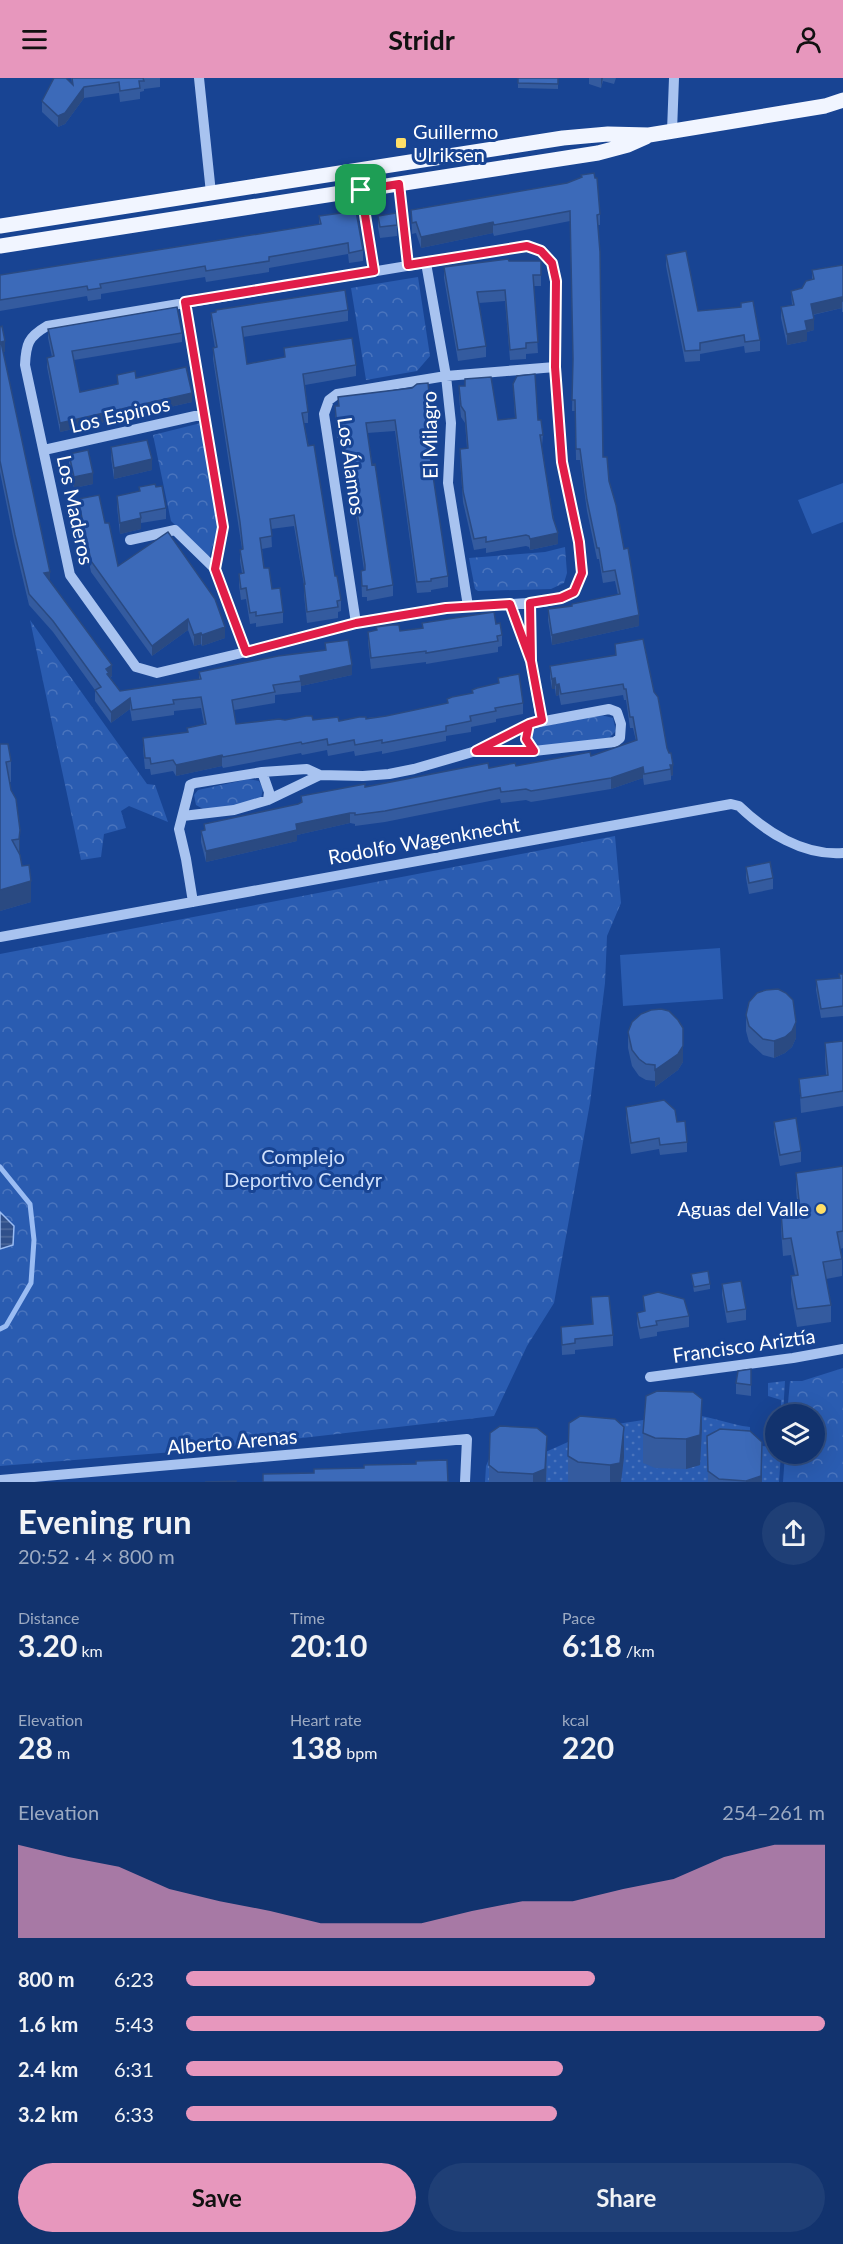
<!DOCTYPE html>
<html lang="en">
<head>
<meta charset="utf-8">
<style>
  body { margin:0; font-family:Lato,sans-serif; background:#1f3f76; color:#f1f3f6; height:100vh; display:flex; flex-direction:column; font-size:22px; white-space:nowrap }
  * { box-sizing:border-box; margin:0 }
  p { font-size:20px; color:#9caac2 }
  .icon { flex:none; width:33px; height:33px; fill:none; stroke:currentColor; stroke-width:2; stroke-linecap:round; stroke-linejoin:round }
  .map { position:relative; height:1404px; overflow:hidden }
  .side { display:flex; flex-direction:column; background:#12336e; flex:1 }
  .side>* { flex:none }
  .tools { position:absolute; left:765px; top:1326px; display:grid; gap:12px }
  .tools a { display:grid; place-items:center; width:60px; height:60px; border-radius:50%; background:#12336e; box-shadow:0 6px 24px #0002,0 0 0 2px #314e81; font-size:30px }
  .pin { position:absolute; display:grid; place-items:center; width:51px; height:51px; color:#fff; margin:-26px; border-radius:12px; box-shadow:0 3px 9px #0006 }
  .round { display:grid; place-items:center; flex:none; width:63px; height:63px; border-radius:32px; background:#1f3f76 }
  .head { display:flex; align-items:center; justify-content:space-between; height:102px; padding:0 18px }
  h1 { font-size:33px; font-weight:700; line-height:45px }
  .figures { display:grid; grid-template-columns:repeat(3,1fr); gap:9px; height:102px; padding:6px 18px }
  .figures div { display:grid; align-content:center }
  .figures b { font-size:30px; font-weight:700 }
  .figures small { font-size:16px; font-weight:400 }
  .figures p { font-size:16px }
  .chart { height:168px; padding:12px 18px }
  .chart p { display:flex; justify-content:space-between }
  .chart svg { width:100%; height:108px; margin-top:6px; fill:#e797bd; opacity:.7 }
  .button { display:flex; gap:12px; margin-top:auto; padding:12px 18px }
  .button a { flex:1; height:69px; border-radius:36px; background:#e797bd; color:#111; font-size:24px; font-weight:700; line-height:69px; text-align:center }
  .button a+a { background:#1f3f76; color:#f1f3f6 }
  ul { padding:0 18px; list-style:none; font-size:20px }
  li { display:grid; grid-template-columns:96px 72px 1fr; align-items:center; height:45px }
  li i { height:15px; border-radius:8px; background:#e797bd }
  header { display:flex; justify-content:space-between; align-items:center; height:78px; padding:0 18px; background:#e797bd; color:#111; font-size:27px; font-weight:700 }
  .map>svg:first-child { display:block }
  .grass { fill:url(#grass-dots) }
  .park { fill:url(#park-crowns) }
  .garden { fill:#2a5cb1 }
  .water { fill:url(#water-rules); stroke:#9abcf3; stroke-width:1.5 }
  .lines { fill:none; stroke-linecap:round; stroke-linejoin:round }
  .stream { stroke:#9abcf3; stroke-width:5 }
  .minor { stroke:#a8c3f0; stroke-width:10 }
  .major { stroke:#f1f5ff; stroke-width:15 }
  .wall { fill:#345b9f }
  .shaded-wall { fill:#2a4a82 }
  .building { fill:#3c6ab9; stroke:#2a4a82; stroke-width:1.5 }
  .route-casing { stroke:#fff; stroke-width:12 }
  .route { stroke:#e11d48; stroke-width:8 }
  .poi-dot { fill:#ffdf67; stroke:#184493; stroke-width:2 }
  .labels { text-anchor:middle; stroke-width:6; stroke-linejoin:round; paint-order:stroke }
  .poi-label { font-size:20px; fill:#fff; stroke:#184493; text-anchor:start }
  .street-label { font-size:20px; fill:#fff; stroke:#184493 }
  .park-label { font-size:20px; fill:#cedffb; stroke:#184493 }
</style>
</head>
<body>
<header><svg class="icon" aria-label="menu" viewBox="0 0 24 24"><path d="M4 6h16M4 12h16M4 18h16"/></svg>Stridr<svg class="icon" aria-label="person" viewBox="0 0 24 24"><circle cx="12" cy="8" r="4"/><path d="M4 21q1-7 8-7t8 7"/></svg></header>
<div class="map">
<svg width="843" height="1404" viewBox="0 0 843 1404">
  <defs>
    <pattern id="grass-dots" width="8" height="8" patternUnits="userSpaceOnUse" patternTransform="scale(1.5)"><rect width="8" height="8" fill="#2a5cb1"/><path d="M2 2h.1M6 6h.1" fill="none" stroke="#4a74bd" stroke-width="1.8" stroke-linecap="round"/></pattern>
    <pattern id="park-crowns" width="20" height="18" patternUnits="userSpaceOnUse" patternTransform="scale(1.5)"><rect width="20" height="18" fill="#2a5cb1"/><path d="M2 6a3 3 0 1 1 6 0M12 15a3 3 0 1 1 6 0" fill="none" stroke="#4a74bd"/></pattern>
    <pattern id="water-rules" width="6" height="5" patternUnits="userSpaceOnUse" patternTransform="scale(1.5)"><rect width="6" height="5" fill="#30508b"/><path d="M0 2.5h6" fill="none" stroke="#4f6a9c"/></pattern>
  </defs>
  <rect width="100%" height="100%" fill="#184493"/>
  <!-- grass -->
  <path class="grass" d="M785,1303L783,1336H781V1322L768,1318V1305Z
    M694,1337C714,1339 730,1347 750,1349V1367L775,1369L776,1376H781L779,1404H485L486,1388L492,1374L541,1376L604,1348L663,1339Z"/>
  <!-- park -->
  <path class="park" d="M418,199L430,278L417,293L366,302L351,210Z
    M201,345L218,450L209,480L171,443L153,357Z
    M565,469L567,495L564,505L551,511L478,513L475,511L469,480L545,474Z
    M30,542L147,706L155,707L168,744L129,728L121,733L126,750L104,756L101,779L81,782Z
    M601,637L613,640L616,653L606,663L532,670L529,659L535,650Z
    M249,701L259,703L263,711L261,720L230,729L203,731L196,727L194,717L198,712Z
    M615,758L621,825L607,858L605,905L590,1025L554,1225L527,1268L494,1338L198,1372L0,1388V876Z
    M843,1290V1404H783L785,1376H814V1336H787L790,1303H802Z"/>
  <!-- garden -->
  <path class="garden" d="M843,405V444L812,456L798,422Z
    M720,870L723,921L623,928L620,877Z"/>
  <!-- water -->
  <path class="water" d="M0,1134L14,1148L13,1167L0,1171Z"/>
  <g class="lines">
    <!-- stream -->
    <path class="stream" d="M0,1089L30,1126L34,1162L31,1205L6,1248L0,1251"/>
    <!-- minor -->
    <path class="minor" d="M199,0L211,115
      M672,53L674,0
      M399,106L408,187
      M361,112L374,193
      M527,168L541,173L552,185L556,203L555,289L562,384L579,464L582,494L574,514L561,520L543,524L446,530L356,545L246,574L157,595L136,589L70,497L25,287C26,266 28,259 47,248Z
      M426,185L446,298L451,345L448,405L468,528
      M185,224L223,449L215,491L246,574
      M44,372L204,336
      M130,462L175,452L215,491
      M530,525V574
      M510,526L531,583L541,642
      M356,545L324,336L329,322L337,316L446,298L555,289
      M529,646L526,661L534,673
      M262,694L269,714L268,722
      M183,738L234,732L268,722L320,697
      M193,824L186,781L179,751L189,712L190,707L195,705L262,694L307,691L320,697L363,698L389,696L414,691L476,673L529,646L609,631L617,634L621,646L620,660L615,664L534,673H476
      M0,859L731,726L739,728C766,754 803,778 843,775
      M650,1299L793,1280L843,1271
      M0,1402L467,1361L465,1404"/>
    <!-- major -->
    <path class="major" d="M0,148L563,60L608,56L649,57L825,28L843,22
      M0,168L598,75L628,67L646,59"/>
  </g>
  <!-- wall -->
  <path class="wall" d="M71,0H160V9L144,11V13L140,14V21L120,24L119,15L84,20L65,46L58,49L42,34V23L72,5Z
    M518,0H558V11L518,10Z
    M589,0H616L614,6L603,3L601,10L589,6Z
    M567,105L600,136V147H598L603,379L609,403L639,548L552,567L548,542V531L572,528L618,517L615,503L603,505L599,481H597L587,433L580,382H576L575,333H572L573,285L570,143L494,158L493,155L421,170L416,155L412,156L411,132Z
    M319,138L363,172V183L349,185L348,176L269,190V194L206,204L205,199L101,216V221L88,223L87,218L0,233V197L319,146Z
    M378,138L397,147V158L380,160L378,149Z
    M666,177L698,233L760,262V273L745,275L744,268L700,276V283L685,284L666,188Z
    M509,183H541V208H534L538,275L526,276V281L510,282L505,223L479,225L486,268V279L458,283L444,200V189Z
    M843,187V234H842V230L813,237L814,252L807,254V263L787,267L781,240V229L792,227L791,213L802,210L812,202V192Z
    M348,232V243L243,259L247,286L284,280V270L356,287V298L305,307L308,334V345H304L335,498L341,522V533L338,534V540L307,545L304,517V507L294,448L271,451L272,469L262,471L264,490L272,511L283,534V545L256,549V545L250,546L246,521L241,522L239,507V496L242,495L240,483V472L242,471L213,281V270H215L211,246V235Z
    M0,249L5,274H3L50,504L112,598L110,600L120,613L199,601V594L325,572V565L352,597L301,608V614L275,617V625L234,632L236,646L285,642L339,643L386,638L447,625V621L472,615V612L498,605V600L523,625V636L496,641V644L471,649V654L446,658V663L382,676V673L355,678L354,673L328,678L327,672L302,677L301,675L223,690L222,688L176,698L173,693L151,697L150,691H145L143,671V660L187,654V650L204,646L201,630L174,633V637L132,643L130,631L111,645L95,623V612L53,554L29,527L15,468L0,394Z
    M48,251L182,255V264L74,282L80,314L117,306V297L136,300L192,324L60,354L47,289V280L52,279L48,260Z
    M465,301L498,342L515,340L513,306L538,342L543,357L542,368L545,390L558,466L530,472L529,469L526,468L486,475V470L474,472L463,424L460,381V371L467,370L465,345L461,339L459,319V308H465Z
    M338,319L431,334V345H427L430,371V381L448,498V509L431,512V514L417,515L395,353L367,355L393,507V518L367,523V519H362L361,493L364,492L349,391H346L342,360H337L335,339V328H338Z
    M111,369L152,392L114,401L111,380Z
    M69,376L93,406L74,410L69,387Z
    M139,409H156L166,430V441L141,445V451L120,456L117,429V418L139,414Z
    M78,421L105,445L118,488L225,560L202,568L201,566L194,568L188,552L152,578L91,494L78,432Z
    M422,545L496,546L502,557V568L498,569V574L426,586V584L371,591L368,564V554L400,553L422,550Z
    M615,566L654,614L673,697L671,698V702L644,707L643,700L611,711L531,724L526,722L501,725L500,721L385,744L355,748V746L350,745L297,757V763L206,784L201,764V753L204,752V746L298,726L301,725V718L489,690L516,688L591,678L636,663L633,650H630L626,622H624L623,617L561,627L559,617L556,618L555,611H552L550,599V588L615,577Z
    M0,666L11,683V704H9L11,712L16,721L20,773V777L22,788L31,824L0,833Z
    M746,789L773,800V811L749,816L746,800Z
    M843,896V938L821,940L816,912V902L839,900Z
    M746,937L796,960L792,969L785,975L774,980L763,977L749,964L746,953Z
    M628,954L683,984L678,992L655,1009V1003L646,1002L639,998L632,988L628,970Z
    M843,963V1028L801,1035L799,1001L826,997L825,980V965Z
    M626,1029L677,1044L687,1064V1074L660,1077L659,1071L631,1076L626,1040Z
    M774,1044L801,1073V1084L780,1088L774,1055Z
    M843,1088V1170L840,1171L842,1181V1198L826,1201L831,1227V1244L797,1249L791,1216V1198L795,1197L791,1177L783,1178L781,1152V1134L798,1132L796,1112V1095Z
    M691,1196L710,1206V1211L694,1214Z
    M722,1206L746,1231V1242L727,1245L722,1217Z
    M643,1218L689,1238V1249L657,1254V1258L640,1261L637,1246V1235L644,1234Z
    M591,1219L613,1257V1268L575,1272V1276L562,1277L561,1249L592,1246Z
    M751,1291V1318L736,1316V1305Z
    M702,1351L700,1387L686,1391L655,1390L643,1385V1355Z
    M707,1358L762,1394V1404H708Z
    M568,1378L624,1379L621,1404H568Z
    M489,1387L547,1388L546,1404H489Z"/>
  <!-- shaded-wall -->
  <path class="shaded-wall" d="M601,0H603L601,10Z
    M84,9V20L65,46L58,49V38Z
    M493,144V155L421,170V159Z
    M842,219V230L811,237V226Z
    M814,241V252L807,254V263L787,267V256L805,243Z
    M5,263V274L1,275V264Z
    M192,315V324L60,354V345Z
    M152,381V392L114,401V390Z
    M93,395V406L74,410V399Z
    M141,440V451L120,456V445Z
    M558,455V466L530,472V461Z
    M50,494V505L44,495Z
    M639,537V548L552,567V557Z
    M188,541V552L152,578V568Z
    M225,549V560L202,568V557Z
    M201,555V566L194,568V557Z
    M112,587V598L109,600L106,591Z
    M352,587V597L301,608L300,598Z
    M555,600V611H552V601Z
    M559,606V617L556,618V607Z
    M130,620V631L111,645V634Z
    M222,677V688L176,698V687Z
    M670,687H673V697L671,698Z
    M643,689V700L611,711V700Z
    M350,735V745L297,757V763L206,784V773L296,746Z
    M20,752V773L19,782V761Z
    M31,803V824L0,833V812Z
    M796,944V960L792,969L785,975L774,980V963Z
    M683,968V984L678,992L655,1009V992Z
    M702,1321V1351L700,1387L686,1391V1361Z
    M624,1349V1379L621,1404H610V1387Z
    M547,1358L546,1404H533V1396Z
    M762,1364V1404H746V1403Z"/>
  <!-- building -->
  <path class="building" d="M54,0H66L73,7L72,0H144H143L144,3H139L140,10L120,13L119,4L84,9L65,35L58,38L42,23Z
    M518,0H558V6L518,5Z
    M594,95L595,100H597L600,136L597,137L600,174L603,379H607L609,403L616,427L624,471L628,470L639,537L552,557L548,531L572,528V526L620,516L615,492L603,494L599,470H597L587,422L580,371H576L575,322H572L573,281L570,133L494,147L493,144L421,159L416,144L412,145L411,132L567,105L582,99L581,97Z
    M356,133L363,172L349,175L348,165L269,179V183L206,193L205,188L100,206L101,210L88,212L87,208L0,222V197L321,146L319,138Z
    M396,135L397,147L380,149L378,138Z
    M686,173L698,233L741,229V225L753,223L760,262L745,264L744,257L700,265V272L685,273L666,177Z
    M508,181L509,183H541V197H533L538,264L526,265V270L510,272L505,212L477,214L486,268L458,272L444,189Z
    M843,187V223H842V219L811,226L814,241L805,243L807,252L787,256L781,229L794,227L791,213L802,210L806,203L814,201L812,192Z
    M345,212L348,232L242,249L247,286L285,279L284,270L352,260L356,287L303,296L308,334L302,335L308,368L314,367L335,498H337L341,522L337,523L338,529L307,534L304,506H305L294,437L270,441L272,458L260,460L264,490H269L272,511L280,510L283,534L256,538V534L250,535L246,510L241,511L239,496L244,495L240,472L243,471L240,444L213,270L217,269L211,235L216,234V232Z
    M177,229L182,255L72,273L80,314L118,306L117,297L135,293L136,300L186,289L192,315L60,345L47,280L54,278L48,251Z
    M2,248L5,263L1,264L50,494L44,495L112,587L106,591L109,595L107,596L120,613L201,601L199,594L278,578L326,572L325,565L348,562L352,587L300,598L301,603L273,607L275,614L232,622L236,646L279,641L285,642L306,638H312L313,642L338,639L339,643L359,639H366V641L386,638L448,625L447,621L452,619L473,615L472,612L477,610L499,605L498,600L519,596L523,625L495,630L496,633L470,638L471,643L446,648V653L382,665V662L355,667L354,662L328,667L327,661L302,666L301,664L223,679L222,677L176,687L173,682L151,686L150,680H145L143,660L188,654L187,650L206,646L201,619L173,622L174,626L132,632L130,620L111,634L95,612L101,609L53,543L29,516L15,457L0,383V249Z
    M535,296L538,342H541L543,357H540L545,390L553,440L558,455L530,461L529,458L526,457L486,464V459L474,461L463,413L460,371L468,370L465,334L461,328L459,308H465V301L491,299L498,342L516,340L513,306L517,298Z
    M428,305L431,334H426L430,371H429L448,498L431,501V503L417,504L395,342L366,345L372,387L375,386L393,507L367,512V508H362L361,493L365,492V487L349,380H346L342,349H337L335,328H339L338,319L412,310L417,306Z
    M147,362L152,381L114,390L111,369Z
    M88,372L93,395L74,399L69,376Z
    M155,406L156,409L162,408L166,430L140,435L141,440L120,445L117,418L140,413L139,409Z
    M99,417L105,445H109L118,488L168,454L215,521L225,549L202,557L201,555L194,557L188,541L152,568L91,483L78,421Z
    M494,534L496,546L500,545L502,557L497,558L498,563L426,575V573L371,580L368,554L377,552L376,549L392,547H399L400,553L423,550L422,545Z
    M643,561L654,614L658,619L667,670L669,675H671L673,687H670L671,691L644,696L643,689L611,700L531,713L526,711L501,714L500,710L385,733L355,737V735H350L296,746L297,752L206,773L201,753L205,752L204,746L298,726L302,724L301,718L365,706V709L488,685L489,690L515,685L516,688L590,674L591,678L637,662L633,639H630L626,611H624L623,606L561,616L559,606L556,607L555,600L552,601L550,588L616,577L615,566Z
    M0,666H8L11,683L6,684L11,712L16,721L20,752L19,761L12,762L20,777L22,788L29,787L31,803L0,812Z
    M770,784L773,800L749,805L746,789Z
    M839,896H843V928L821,931L816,902L840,900Z
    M778,911L786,915L793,922L796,944L792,953L785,959L774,963L763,961L749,948L746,937L749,924L757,915L766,912Z
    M661,931L669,933L678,942L683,950V968L678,976L655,992V987L646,986L639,981L632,972L628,954L632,944L641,936L651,932Z
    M843,963V1013L801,1020L799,1001L828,997L825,965Z
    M664,1022L675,1032L677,1044L685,1043L687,1064L660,1067L659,1060L631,1065L626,1029Z
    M796,1040L801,1073L780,1077L774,1044Z
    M843,1088V1153L837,1154L842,1181L823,1184L831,1227L797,1231L791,1198L798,1197L791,1160L783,1161L781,1134L800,1131L796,1095Z
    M708,1193L710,1206L694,1209L691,1196Z
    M741,1203L746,1231L727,1234L722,1206Z
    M658,1214L684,1221L689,1238L656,1243L657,1247L640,1250L637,1235L645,1233L643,1218Z
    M609,1218L613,1257L575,1261V1265L562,1267L561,1249L593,1246L591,1219Z
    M751,1291V1307L736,1305L738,1293Z
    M657,1313L693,1314L702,1321L700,1357L686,1361L655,1360L643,1355L646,1318Z
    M580,1338L615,1341L624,1349L620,1385L610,1387L578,1384L568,1378L569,1345Z
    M500,1348L537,1350L547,1358L545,1391L533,1396L498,1394L489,1387L490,1355Z
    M720,1351L750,1353L762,1364L761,1398L746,1403L719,1401L708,1393L707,1358Z
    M447,1382L448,1404H263V1396L314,1395V1391L364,1390V1387L416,1386V1383Z
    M236,1403V1404H205Z"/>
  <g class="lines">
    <defs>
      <path id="route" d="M361,112L374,193L185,224L223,449L215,491L246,574L356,545L446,530L510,526L531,583L542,642L529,646L476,673H534L526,661L529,646L542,642L531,583L530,525L561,520L574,514L582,495L579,464L562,384L555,289L556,203L552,185L541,173L527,168L408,187L399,106L361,112"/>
    </defs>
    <!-- route casing -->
    <use href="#route" class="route-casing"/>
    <!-- route -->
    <use href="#route" class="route"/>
  </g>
  <!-- markers -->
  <g class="poi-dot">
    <rect x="395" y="59" width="12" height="12" rx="3"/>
    <circle cx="821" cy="1131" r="6"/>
  </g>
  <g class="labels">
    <!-- poi labels -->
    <g class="poi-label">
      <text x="413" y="61">Guillermo<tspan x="413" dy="23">Ulriksen</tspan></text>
      <text x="809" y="1138" text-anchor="end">Aguas del Valle</text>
    </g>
    <!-- street labels -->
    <g class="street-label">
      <text transform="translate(120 337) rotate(-13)" y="7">Los Espinos</text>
      <text transform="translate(430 357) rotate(-91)" y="7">El Milagro</text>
      <text transform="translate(351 388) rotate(82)" y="7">Los Álamos</text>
      <text transform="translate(75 432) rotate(78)" y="7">Los Maderos</text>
      <text transform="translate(424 763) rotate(-10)" y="7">Rodolfo Wagenknecht</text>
      <text transform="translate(744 1268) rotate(-8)" y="7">Francisco Ariztía</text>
      <text transform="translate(232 1364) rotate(-5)" y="7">Alberto Arenas</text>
    </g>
    <!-- park labels -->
    <g class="park-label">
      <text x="303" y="1086">Complejo<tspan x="303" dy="23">Deportivo Cendyr</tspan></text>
    </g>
  </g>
</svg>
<div class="tools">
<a><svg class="icon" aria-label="layers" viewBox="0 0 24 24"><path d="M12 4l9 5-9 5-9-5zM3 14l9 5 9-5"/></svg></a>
</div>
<div class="pin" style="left:361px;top:112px;background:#1e9e55"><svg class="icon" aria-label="arrive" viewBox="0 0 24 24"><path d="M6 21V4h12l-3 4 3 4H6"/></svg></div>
</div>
<section class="side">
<div class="head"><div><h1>Evening run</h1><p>20:52 · 4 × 800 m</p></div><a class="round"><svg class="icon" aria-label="share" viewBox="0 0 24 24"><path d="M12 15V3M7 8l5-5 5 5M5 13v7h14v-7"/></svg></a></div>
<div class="figures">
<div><p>Distance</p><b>3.20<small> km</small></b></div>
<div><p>Time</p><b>20:10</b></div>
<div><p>Pace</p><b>6:18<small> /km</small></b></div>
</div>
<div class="figures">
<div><p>Elevation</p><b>28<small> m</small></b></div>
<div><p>Heart rate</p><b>138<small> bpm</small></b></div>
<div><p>kcal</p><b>220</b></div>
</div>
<div class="chart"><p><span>Elevation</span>254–261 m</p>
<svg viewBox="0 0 160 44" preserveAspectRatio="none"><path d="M0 44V6L10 11L20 15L30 24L40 29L50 33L60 38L70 38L80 38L90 33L100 29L110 29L120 24L130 20L140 11L150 6L160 6V44z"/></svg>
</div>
<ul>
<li><b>800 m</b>6:23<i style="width:64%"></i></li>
<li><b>1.6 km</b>5:43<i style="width:100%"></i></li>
<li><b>2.4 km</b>6:31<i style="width:59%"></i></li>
<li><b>3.2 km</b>6:33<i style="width:58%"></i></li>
</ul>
<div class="button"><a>Save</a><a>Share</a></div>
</section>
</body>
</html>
